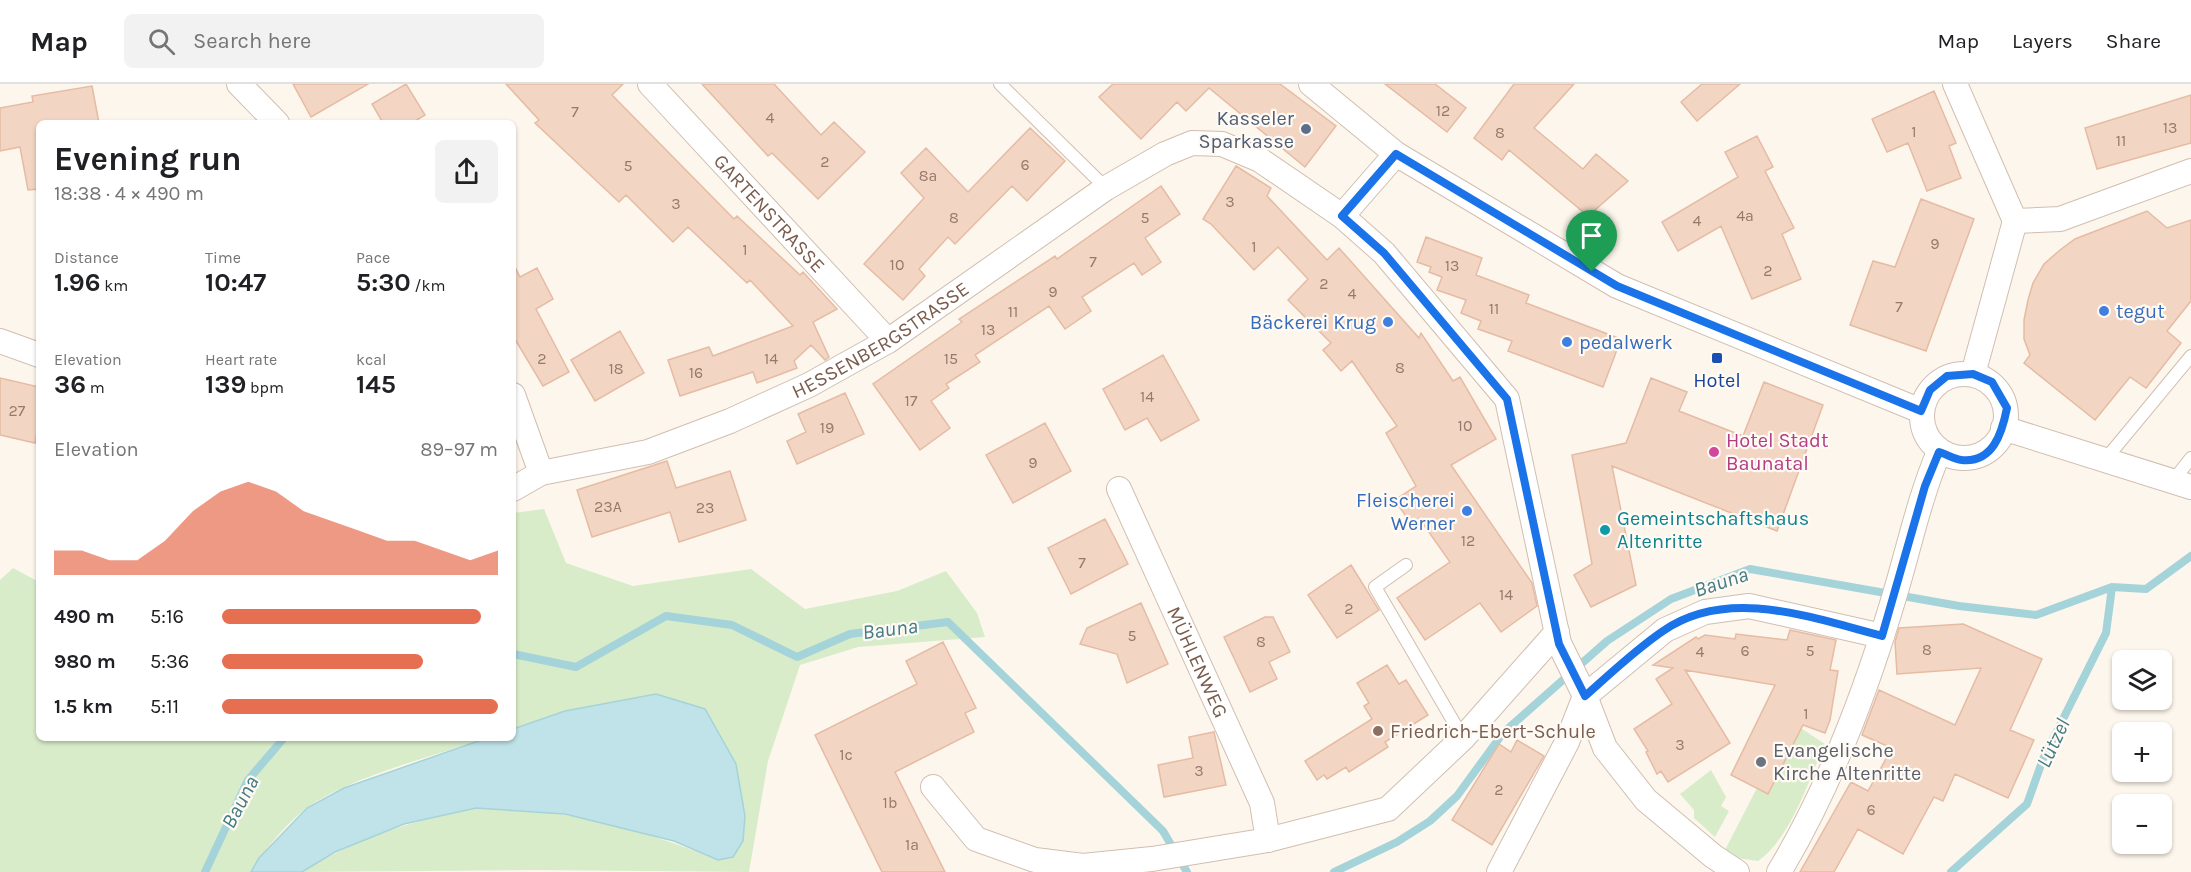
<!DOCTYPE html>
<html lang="en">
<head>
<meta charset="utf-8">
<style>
  body { margin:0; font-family:Karla,sans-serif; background:#f2f2f2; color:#202124; height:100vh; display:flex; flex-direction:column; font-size:22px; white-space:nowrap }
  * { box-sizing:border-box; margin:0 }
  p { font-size:20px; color:#757577 }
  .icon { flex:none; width:33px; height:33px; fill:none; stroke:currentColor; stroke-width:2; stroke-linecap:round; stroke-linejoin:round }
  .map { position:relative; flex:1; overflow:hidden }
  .sheet { position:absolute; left:36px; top:36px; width:480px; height:621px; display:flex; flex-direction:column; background:#fff; border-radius:9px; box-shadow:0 2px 4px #0004 }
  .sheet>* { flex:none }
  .buttons { position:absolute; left:2112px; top:566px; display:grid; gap:12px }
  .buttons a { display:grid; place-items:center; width:60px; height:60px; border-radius:9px; background:#fff; box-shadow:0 2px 4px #0004; font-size:30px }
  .pin { position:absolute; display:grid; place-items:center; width:51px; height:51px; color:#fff; margin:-62px -26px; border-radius:50% 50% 50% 0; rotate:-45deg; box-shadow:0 0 6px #0007 }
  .pin .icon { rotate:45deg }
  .round { display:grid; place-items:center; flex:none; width:63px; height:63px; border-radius:9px; background:#f2f2f2 }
  .overview { display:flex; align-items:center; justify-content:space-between; height:102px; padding:0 18px }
  h1 { font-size:33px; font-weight:700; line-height:45px }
  .stats { display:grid; grid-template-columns:repeat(3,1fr); gap:9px; height:102px; padding:6px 18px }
  .stats div { display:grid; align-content:center }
  .stats b { font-size:26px; font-weight:700 }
  .stats small { font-size:16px; font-weight:400 }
  .stats p { font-size:16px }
  .chart { height:168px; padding:12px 18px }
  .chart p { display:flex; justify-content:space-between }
  .chart svg { width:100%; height:108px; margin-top:6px; fill:#e76f51; opacity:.7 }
  ul { padding:0 18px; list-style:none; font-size:20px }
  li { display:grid; grid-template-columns:96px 72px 1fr; align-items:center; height:45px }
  li i { height:15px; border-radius:8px; background:#e76f51 }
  header { display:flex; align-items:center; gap:36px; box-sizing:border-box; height:84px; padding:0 30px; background:#fff; border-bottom:2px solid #e0e0e0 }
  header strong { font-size:28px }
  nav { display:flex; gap:33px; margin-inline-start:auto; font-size:21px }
  .search { width:420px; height:54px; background:#f2f2f2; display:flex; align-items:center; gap:15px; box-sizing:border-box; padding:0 21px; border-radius:9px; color:#757577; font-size:22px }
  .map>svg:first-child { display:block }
  .green { fill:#d8ecc9 }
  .water { fill:#bfe3e8; stroke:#a5d3da; stroke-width:1.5 }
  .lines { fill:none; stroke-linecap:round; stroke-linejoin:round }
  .stream { stroke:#a5d3da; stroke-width:8 }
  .building { fill:#f3d5c3; stroke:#e6bba3; stroke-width:1.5 }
  .lane-casing { stroke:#d1beb0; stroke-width:14 }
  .street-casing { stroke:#d1beb0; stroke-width:26 }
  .lane { stroke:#fff; stroke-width:12 }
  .street { stroke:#fff; stroke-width:24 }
  .route-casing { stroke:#fff; stroke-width:12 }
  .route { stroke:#1a73e8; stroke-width:8 }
  .service-dot { fill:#5c6f8a; stroke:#fffaf3; stroke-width:2 }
  .shop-dot { fill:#3f7fe0; stroke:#fffaf3; stroke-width:2 }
  .transit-dot { fill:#1a4fb4; stroke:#fffaf3; stroke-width:2 }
  .hotel-dot { fill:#d1479c; stroke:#fffaf3; stroke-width:2 }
  .culture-dot { fill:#0f9aa8; stroke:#fffaf3; stroke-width:2 }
  .education-dot { fill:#8d6e63; stroke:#fffaf3; stroke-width:2 }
  .worship-dot { fill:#6b7280; stroke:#fffaf3; stroke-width:2 }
  .labels { text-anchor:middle; stroke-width:4.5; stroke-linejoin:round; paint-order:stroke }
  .number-label { font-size:16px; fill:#987a6a }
  .service-label { font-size:20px; fill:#4e5e75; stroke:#fffaf3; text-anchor:end }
  .street-label { font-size:20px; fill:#7a5c4d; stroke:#fffaf3 }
  .shop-label { font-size:20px; fill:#366cbe; stroke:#fffaf3; text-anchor:start }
  .transit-label { font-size:20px; fill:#164399; stroke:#fffaf3 }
  .hotel-label { font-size:20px; fill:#b23c85; stroke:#fffaf3; text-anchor:start }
  .culture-label { font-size:20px; fill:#0d838f; stroke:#fffaf3; text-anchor:start }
  .education-label { font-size:20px; fill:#785e54; stroke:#fffaf3; text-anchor:start }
  .worship-label { font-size:20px; fill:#5b616d; stroke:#fffaf3; text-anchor:start }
  .water-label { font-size:21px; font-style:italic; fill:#437c86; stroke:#fffaf3 }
</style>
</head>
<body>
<header>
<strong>Map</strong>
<div class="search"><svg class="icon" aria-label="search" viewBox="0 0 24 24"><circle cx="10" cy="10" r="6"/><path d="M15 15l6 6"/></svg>Search here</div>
<nav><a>Map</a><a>Layers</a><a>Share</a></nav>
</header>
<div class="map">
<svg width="2191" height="788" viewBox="0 0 2191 788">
  <rect width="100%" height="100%" fill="#fdf6ec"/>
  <!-- green -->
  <path class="green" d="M544,425L566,479L633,502L751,485L805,525L897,507L946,487L977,529L985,553L858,563L800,581L768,677L749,788L538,786L302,788C346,761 391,743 441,732C453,730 466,725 477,724C554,721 648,747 718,776L565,627L513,645V429Z
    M13,484L39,498V654H487C434,672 353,692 308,723C289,737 262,768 251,788H0V496Z
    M1796,641L1825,660C1808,697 1791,754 1758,777L1737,774L1725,766L1757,704L1768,709L1791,665Z
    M1711,686L1726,713L1721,722L1729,727L1715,753L1694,734V726L1680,710Z"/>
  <!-- water -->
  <path class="water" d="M656,610L705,625L736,680L745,732L743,757L733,773L718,776L674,757L565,730L476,724L404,740L335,768L302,788H251L259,774L307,724L344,704L487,654H513V645L565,627Z"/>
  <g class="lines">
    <!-- stream -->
    <path class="stream" d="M513,570L576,583L666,532L732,541L797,573L850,550L948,538L1163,747L1187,788
      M205,788L248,696L284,654
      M1334,788L1397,758L1430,737L1457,712L1503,649L1607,557L1671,515L1750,485L1959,522L2036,531L2112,503L2146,505L2191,472
      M1951,788L2027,720L2043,675L2106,549L2112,503"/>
  </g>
  <!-- building -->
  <path class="building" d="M293,0H368L311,33Z
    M406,0L425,31L412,39H383L372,20Z
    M506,0H623L612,11L734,135L737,132L800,191L803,188L837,225L813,238L829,273L825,276L811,261L794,277L797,284L757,299L753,288L680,312L668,276L709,263L713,272L793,242L750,196L747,199L688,143L673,158L626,111L619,118L535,39L539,36Z
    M702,0H774L821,51L834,38L865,68L818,115L772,69L768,72Z
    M1113,0H1280L1336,42L1305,83L1209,4L1186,27L1177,18L1141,55L1099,13Z
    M1385,0H1435L1466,24L1447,48Z
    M1514,0H1574L1534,44L1583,85L1596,70L1628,97L1588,132L1509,66L1502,76L1474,54Z
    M1702,0H1740L1697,37L1681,18Z
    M92,2L99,39H39V105L28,106L20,63L0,67V24L33,18L32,12Z
    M1934,7L1956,59L1949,62L1961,94L1927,107L1908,59L1887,68L1872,35Z
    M2191,11V59L2097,85L2085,44Z
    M1030,44L1065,77L1027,117L1012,102L955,160L948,153L919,185L925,192L903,216L864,180L924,114L901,89L926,64L968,108Z
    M1757,52L1773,83L1765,87L1794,144L1782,150L1801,195L1752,215L1721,142L1678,167L1662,138L1738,93L1725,68Z
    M1236,82L1271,104L1267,112L1327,176L1339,164L1419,254L1421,249L1453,297L1460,293L1496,355L1451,381L1532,499L1537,522L1501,548L1480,519L1425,556L1397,514L1450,478L1419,434L1411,440L1395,416L1416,402L1386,349L1397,342L1352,277L1341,287L1323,266L1331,259L1288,216L1308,195L1278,163L1254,186L1211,140L1203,135Z
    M1161,102L1180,130L1145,154L1161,178L1142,191L1134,179L1082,213L1091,227L1065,245L1049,222L975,271L980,278L946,300L949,304L931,317L950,344L920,366L873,300L962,238L959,235L1055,172L1057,175Z
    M1921,115L1974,135L1926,267L1850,241L1873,177L1895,183Z
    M2147,127L2167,144L2191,136V217L2167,247L2181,259L2146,304L2130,293L2095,336L2024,279L2030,271L2024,255V236L2028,216L2033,199L2044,180L2060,166L2075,155Z
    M1426,153L1482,174L1476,191L1529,211L1526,219L1621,255L1603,303L1508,267L1512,257L1478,245L1481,237L1461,229L1466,216L1437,206L1442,193L1429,188L1431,183L1417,178Z
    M513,179L520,193L537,184L553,215L536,225L569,288L543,302L513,252Z
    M620,247L644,289L595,317L571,276Z
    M1163,271L1199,336L1161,357L1147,334L1125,346L1103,305Z
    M0,294L39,303V341L35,359L0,351Z
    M1651,294L1687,308L1679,327L1743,352L1764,298L1823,321L1777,447L1612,382L1636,501L1591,523L1574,491L1592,480L1572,371L1626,359Z
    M845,309L864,350L797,380L787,357L806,348L798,330Z
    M1045,339L1071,387L1013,419L986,371Z
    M667,377L676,404L730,387L746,436L679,458L670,428L592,453L577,406Z
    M1105,435L1128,480L1071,510L1048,464Z
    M1351,481L1379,526L1337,554L1308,511Z
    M1141,519L1168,580L1127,599L1117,570L1080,560L1087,544Z
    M1265,533H1273L1290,568L1269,578L1277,595L1250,608L1224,553Z
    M1963,540L2042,575L2010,646L2034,656L2008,714L1955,690L1943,717L1934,713L1903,770L1858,745L1834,788H1800L1851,698L1868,707L1892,664L1862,651L1879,606L1955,641L1981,584L1897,590L1895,558L1899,544Z
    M1790,546L1836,556L1830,586L1838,587L1830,636L1825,649L1803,641L1768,710L1731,691L1775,601L1685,586L1730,659L1668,698L1661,687L1657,690L1646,668L1648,667L1634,645L1672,620L1656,595L1673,584L1653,581L1696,553L1698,555L1705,551L1735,555L1736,550L1787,556Z
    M943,558L976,624L965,629L974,648L895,688L945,788H882L815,651L917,600L906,577Z
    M1387,581L1399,600L1406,596L1428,631L1385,658L1388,663L1349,688L1346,683L1327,695L1324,691L1317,696L1305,677L1372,635L1364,622L1369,619L1357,599Z
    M1214,648L1226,701L1164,713L1158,681L1193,674L1189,653Z
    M1517,656L1544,672L1492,761L1452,736L1499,660L1511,668Z"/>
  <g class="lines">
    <defs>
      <path id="lane" d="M1000,0L1106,104
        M2104,377L2191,272
        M2172,398L2191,374
        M1406,481L1375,503L1463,654"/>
      <g id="street">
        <path d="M239,0L277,39"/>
        <path id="s1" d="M650,0L888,257"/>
        <path d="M1311,0L1396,70L1617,202L1921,327"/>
        <path d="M1955,0L2015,137"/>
        <path d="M1342,132L1396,70"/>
        <path d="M2015,137L2060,135L2191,87"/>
        <path d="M0,257L39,271"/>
        <circle cx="1964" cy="332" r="42"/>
        <path d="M1973,290L2015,137"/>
        <path d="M513,311L541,389"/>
        <path d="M2003,344L2191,403"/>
        <path id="s2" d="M513,405L541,389L648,368L730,337L809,301L888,257L1106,104L1165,70L1192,59L1222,60L1260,76L1342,132L1384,169L1507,315L1559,559L1585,612L1605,664L1646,716L1713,772L1737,788"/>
        <path id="s3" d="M1119,405L1262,719L1268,756L1388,725L1463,654L1557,548"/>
        <path d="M933,703L976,755L1035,776L1083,782L1152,775L1268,756"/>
        <path d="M1499,788L1567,658L1585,612L1665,546L1705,528L1749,522L1882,552"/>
        <path d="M1779,788C1829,705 1864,613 1892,520C1908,469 1918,417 1939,368"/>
      </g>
    </defs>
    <!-- lane casing -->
    <use href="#lane" class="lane-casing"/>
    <!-- street casing -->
    <use href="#street" class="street-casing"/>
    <!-- lane -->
    <use href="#lane" class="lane"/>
    <!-- street -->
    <use href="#street" class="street"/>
  </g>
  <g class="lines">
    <defs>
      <path id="route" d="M1396,70L1617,202L1921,327L1930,306L1947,292L1973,290L1992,298L2007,324C2002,349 1993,379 1962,376C1954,375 1946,370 1939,368L1925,402L1882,552C1813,534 1728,502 1663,547C1635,566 1610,590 1585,612L1559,560L1507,315L1384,169L1342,132Z"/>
    </defs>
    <!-- route casing -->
    <use href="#route" class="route-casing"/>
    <!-- route -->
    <use href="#route" class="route"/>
  </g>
  <!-- markers -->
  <circle class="service-dot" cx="1306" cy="45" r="6"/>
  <g class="shop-dot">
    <circle cx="2104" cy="227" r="6"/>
    <circle cx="1388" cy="238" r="6"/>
    <circle cx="1567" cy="258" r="6"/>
    <circle cx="1467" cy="427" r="6"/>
  </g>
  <rect class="transit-dot" x="1711" y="268" width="12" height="12" rx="3"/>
  <circle class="hotel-dot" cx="1714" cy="368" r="6"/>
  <circle class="culture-dot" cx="1605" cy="446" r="6"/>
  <circle class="education-dot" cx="1378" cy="647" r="6"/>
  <circle class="worship-dot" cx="1761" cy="678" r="6"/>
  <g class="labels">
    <!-- number labels -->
    <g class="number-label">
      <text x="1443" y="32">12</text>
      <text x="575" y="33">7</text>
      <text x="770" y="39">4</text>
      <text x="2170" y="49">13</text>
      <text x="1914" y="53">1</text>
      <text x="1500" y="54">8</text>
      <text x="2121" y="62">11</text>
      <text x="825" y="83">2</text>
      <text x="1025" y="86">6</text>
      <text x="628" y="87">5</text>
      <text x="928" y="97">8a</text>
      <text x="1230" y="123">3</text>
      <text x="676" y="125">3</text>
      <text x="1745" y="137">4a</text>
      <text x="954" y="139">8</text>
      <text x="1145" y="139">5</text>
      <text x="1697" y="142">4</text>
      <text x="1935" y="165">9</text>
      <text x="1254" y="168">1</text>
      <text x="745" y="171">1</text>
      <text x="1093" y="183">7</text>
      <text x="897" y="186">10</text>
      <text x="1452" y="187">13</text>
      <text x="1768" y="192">2</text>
      <text x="1324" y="205">2</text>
      <text x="1053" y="213">9</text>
      <text x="1352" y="215">4</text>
      <text x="1899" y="228">7</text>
      <text x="1494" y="230">11</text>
      <text x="1013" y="233">11</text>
      <text x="988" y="251">13</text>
      <text x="542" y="280">2</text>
      <text x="771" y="280">14</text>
      <text x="951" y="280">15</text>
      <text x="1400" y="289">8</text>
      <text x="616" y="290">18</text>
      <text x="696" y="294">16</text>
      <text x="1147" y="318">14</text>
      <text x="911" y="322">17</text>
      <text x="17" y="332">27</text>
      <text x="1465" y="347">10</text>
      <text x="827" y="349">19</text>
      <text x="1033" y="384">9</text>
      <text x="608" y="428">23A</text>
      <text x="705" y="429">23</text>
      <text x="1468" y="462">12</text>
      <text x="1082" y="484">7</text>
      <text x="1506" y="516">14</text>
      <text x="1349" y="530">2</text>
      <text x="1132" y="557">5</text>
      <text x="1261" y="563">8</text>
      <text x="1927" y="571">8</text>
      <text x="1745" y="572">6</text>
      <text x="1810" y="572">5</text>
      <text x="1700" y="573">4</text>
      <text x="1806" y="635">1</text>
      <text x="1680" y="666">3</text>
      <text x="846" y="676">1c</text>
      <text x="1199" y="692">3</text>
      <text x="1499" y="711">2</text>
      <text x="890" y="724">1b</text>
      <text x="1871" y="731">6</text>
      <text x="912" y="766">1a</text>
    </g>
    <!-- service labels -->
    <g class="service-label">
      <text x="1294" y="41">Kasseler<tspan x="1294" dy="23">Sparkasse</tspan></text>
    </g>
    <!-- street labels -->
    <g class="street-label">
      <text dy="7" stroke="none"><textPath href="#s1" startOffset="176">GARTENSTRASSE</textPath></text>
      <text dy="7" stroke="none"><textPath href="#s2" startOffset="400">HESSENBERGSTRASSE</textPath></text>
      <text dy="7" stroke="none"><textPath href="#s3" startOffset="190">MÜHLENWEG</textPath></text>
    </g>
    <!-- shop labels -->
    <g class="shop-label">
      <text x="2116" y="234">tegut</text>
      <text x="1376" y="245" text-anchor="end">Bäckerei Krug</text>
      <text x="1579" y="265">pedalwerk</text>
      <text x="1455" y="423" text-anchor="end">Fleischerei<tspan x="1455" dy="23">Werner</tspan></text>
    </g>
    <!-- transit labels -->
    <g class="transit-label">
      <text x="1717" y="303">Hotel</text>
    </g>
    <!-- hotel labels -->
    <g class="hotel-label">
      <text x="1726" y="363">Hotel Stadt<tspan x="1726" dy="23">Baunatal</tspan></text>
    </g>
    <!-- culture labels -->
    <g class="culture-label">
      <text x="1617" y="441">Gemeintschaftshaus<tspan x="1617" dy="23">Altenritte</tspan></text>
    </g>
    <!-- education labels -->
    <g class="education-label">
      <text x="1390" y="654">Friedrich-Ebert-Schule</text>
    </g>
    <!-- worship labels -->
    <g class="worship-label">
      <text x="1773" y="673">Evangelische<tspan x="1773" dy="23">Kirche Altenritte</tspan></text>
    </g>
    <!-- water labels -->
    <g class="water-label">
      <text transform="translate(1721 498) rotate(-18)" y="7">Bauna</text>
      <text transform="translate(890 545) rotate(-7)" y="7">Bauna</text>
      <text transform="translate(2053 659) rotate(-65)" y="7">Lützel</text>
      <text transform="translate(240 718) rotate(-62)" y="7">Bauna</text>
    </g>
  </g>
</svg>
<div class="buttons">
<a><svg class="icon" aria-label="layers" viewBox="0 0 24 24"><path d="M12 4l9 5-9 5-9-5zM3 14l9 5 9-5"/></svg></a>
<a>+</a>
<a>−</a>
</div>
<div class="pin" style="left:1592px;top:188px;background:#1e9e55"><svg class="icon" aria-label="arrive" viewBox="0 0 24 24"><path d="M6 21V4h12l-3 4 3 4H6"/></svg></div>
<section class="sheet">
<div class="overview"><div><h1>Evening run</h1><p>18:38 · 4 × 490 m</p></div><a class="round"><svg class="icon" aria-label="share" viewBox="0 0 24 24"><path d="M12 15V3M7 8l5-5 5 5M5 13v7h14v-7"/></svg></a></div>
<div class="stats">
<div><p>Distance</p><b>1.96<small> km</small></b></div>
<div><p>Time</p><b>10:47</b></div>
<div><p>Pace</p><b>5:30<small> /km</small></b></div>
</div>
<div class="stats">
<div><p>Elevation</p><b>36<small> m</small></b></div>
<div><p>Heart rate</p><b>139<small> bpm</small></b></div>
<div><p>kcal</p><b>145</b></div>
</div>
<div class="chart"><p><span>Elevation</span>89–97 m</p>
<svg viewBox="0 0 160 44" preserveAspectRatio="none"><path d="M0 44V34L10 34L20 38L30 38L40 30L50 18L60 10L70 6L80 10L90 18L100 22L110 26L120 30L130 30L140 34L150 38L160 34V44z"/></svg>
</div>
<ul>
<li><b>490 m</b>5:16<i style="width:94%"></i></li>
<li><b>980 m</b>5:36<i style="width:73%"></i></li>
<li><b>1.5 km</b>5:11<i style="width:100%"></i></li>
</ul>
</section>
</div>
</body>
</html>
